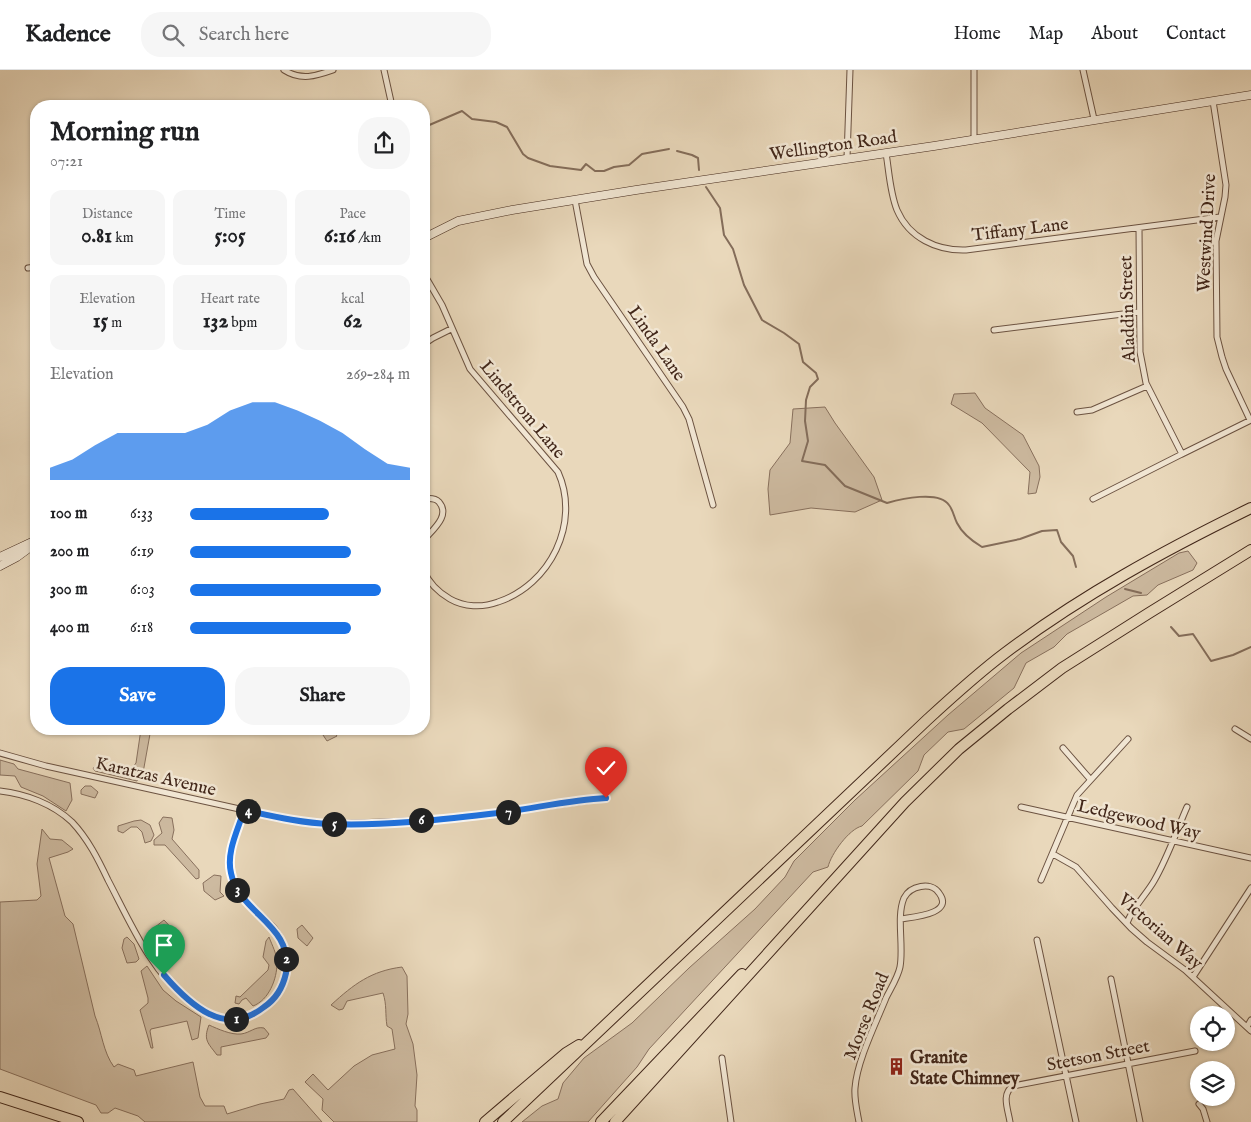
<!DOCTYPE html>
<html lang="en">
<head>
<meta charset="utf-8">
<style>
  body { margin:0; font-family:"IM FELL English",serif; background:#f6f6f6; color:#202124; height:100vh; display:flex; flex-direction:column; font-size:19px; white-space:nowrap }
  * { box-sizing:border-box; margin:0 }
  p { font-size:16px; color:#757577 }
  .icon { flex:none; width:28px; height:28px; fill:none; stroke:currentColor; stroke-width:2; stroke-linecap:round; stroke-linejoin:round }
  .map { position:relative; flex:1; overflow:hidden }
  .details { position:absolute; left:30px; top:30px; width:400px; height:635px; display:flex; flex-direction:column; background:#fff; border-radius:20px; box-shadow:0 1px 4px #0004 }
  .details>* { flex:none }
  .tools { position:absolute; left:1190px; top:936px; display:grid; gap:10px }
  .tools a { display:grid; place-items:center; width:45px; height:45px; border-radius:50%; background:#fff; box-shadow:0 1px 4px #0004; font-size:25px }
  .pin { position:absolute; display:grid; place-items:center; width:42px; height:42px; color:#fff; margin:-51px -21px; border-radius:50% 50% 50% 0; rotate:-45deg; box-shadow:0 0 5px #0007 }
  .pin .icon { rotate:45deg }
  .km { position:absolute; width:25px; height:25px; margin:-12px; border-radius:50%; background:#222; color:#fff; font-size:14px; line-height:25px; text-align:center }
  .round { display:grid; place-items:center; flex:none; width:52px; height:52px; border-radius:20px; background:#f6f6f6 }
  .summary { display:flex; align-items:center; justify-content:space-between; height:85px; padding:0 20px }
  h1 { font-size:28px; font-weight:800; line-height:38px }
  .metrics { display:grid; grid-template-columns:repeat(3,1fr); gap:8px; height:85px; padding:5px 20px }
  .metrics div { display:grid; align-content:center; border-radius:12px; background:#f6f6f6; text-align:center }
  .metrics b { font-size:21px; font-weight:800 }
  .metrics small { font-size:14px; font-weight:400 }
  .metrics p { font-size:14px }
  .chart { height:140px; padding:10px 20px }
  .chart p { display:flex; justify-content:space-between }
  .chart svg { width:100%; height:90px; margin-top:5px; fill:#1a73e8; opacity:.7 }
  .button { display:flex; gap:10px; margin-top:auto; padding:10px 20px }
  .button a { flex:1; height:58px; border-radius:20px; background:#1a73e8; color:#fff; font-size:20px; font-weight:800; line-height:58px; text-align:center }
  .button a+a { background:#f6f6f6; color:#202124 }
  ul { padding:0 20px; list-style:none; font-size:16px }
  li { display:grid; grid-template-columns:80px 60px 1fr; align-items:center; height:38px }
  li i { height:12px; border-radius:6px; background:#1a73e8 }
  header { display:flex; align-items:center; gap:30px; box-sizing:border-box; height:70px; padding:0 25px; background:#fff; border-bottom:1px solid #e0e0e0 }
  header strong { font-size:24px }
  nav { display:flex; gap:28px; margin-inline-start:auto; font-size:18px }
  .search { width:350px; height:45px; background:#f6f6f6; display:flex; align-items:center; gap:12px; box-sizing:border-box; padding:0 18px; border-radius:20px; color:#757577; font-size:19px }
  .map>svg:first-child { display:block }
  .green { fill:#cdbaa0; stroke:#88705d }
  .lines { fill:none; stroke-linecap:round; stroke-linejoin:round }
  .stream { stroke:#846d5a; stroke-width:2 }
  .minor-casing { stroke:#6c5342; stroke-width:7 }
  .secondary-casing { stroke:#42271a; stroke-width:9 }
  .motorway-casing { stroke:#42271a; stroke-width:12 }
  .minor { stroke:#f1e6d3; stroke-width:5 }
  .secondary { stroke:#f1e6d3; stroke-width:8 }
  .motorway { stroke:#e9d8bb; stroke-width:10 }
  .route-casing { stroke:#fff; stroke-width:10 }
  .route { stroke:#1a73e8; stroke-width:6 }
  .labels { text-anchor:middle; stroke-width:5; stroke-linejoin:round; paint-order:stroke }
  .street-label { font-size:18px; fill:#42271a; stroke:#f1e6d3 }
  .poi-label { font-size:18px; font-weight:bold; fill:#42271a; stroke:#f1e6d3; text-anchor:start }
</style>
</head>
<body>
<header>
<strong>Kadence</strong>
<div class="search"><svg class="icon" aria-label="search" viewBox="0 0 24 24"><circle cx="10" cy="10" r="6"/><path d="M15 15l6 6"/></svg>Search here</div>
<nav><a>Home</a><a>Map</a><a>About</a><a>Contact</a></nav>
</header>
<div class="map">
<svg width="1251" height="1052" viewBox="0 0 1251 1052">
  <rect width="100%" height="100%" fill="#e9d8bb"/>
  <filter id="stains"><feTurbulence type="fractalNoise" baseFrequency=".004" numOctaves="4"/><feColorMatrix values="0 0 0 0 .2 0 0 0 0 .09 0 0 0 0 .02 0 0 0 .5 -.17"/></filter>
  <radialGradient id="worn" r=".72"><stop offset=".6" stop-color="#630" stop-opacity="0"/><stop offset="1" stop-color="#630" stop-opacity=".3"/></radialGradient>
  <!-- green -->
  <path class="green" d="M975,323L985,338L1023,365L1039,396L1040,407L1036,423L1028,424L1030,402L982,353L951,334L954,324Z
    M825,337L835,353L874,407L882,430L855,442L811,438L770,445L768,419L770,400L790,373L793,339Z
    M1188,481L1197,493L1193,500L1158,515L1147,525L1133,526L1067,564L1054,577L1026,593L1014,618L964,659L948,662L924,685L918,701L862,756C849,759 831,784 828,797L813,802L649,979L637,997L588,1052H522L542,1036L558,1029L563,1013L584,988L632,953L689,898L755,839L785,807L794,791L855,730L948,645L1021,583L1106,527L1179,483Z
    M141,659H153L150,664L143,703L137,711L95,701L93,698L96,696L131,699L136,693Z
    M325,659H332L337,666L327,671L321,662Z
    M0,690L14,694L18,699L70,713L72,730L66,741L43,726L21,717L15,706L0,705Z
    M85,716H91L98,722L95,728L81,724V720Z
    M163,747L172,748L174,760L172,769L199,800V808L196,809L165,775H154V770L162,763L159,753Z
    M141,750L150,755L154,765L151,771L145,773L142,762L137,757H131L123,763L118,761V756L134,751Z
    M42,759L50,769L62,770L73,779L68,782L49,788L65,846L73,854L95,946C102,963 103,982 114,997L118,994L134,1000L136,1006L193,992L200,1027L205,1036H224L227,1044L260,1034L284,1029L289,1020L293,1019L322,1052H145L138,1046L115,1038L108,1043H101L96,1035L0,999V832L37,830L41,826L37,794Z
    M214,805L221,806L220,822L224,826L215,830L204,821L203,813Z
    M164,850L178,865L169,874L164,865L158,862L152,865L150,861Z
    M302,855L313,868L307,876L298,868L297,859Z
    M127,867L134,874L139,889L136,892L127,893L122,878L124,869Z
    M269,867C272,875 277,884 277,893C277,909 269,930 253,936L246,928L242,930L239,934L235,933L236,926L240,927L268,900L269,895L263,887L266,871Z
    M147,896L163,920L176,931L201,947L198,968L192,970L187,951L151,959L150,961L153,978H151L140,940L148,933V928L141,901Z
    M402,897L407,906L408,944L406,954L413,974L417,1005L415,1036L417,1040V1052H334L322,1040L323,1029L305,1012L313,1004L328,1020L354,996L372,985L395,979L392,959L387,956C385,944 387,935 383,923L347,931L343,939L339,940L331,935C354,914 371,901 402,897Z
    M209,955C218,959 231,965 241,964C250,963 255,956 264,958L269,964L266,968L221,977V985H217C208,973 203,970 209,955Z"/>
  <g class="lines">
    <!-- stream -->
    <path class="stream" d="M424,62L427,56L462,41L472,49L496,52L507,57L523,84L528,88L550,96L581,100L586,94L595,101H604L614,97L629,95L642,84L669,79
      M677,81L692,85L698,88L699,100
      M706,117L720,138L724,165L733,179L744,215L762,250L784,263L799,274L803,292L816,303L818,309L810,317L806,330L805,351L808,371L802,391L825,395L845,416L887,433C901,429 939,420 949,435C953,440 954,447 957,453C962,463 972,471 982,477L1020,469L1042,461L1057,460L1061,472L1073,486L1076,497
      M1125,519L1141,523
      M1171,557L1179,566L1193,564L1211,591L1233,585L1251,577"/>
    <defs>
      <path id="minor" d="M284,0C301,11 316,6 333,0
        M384,0L392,36
        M974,0V68
        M1083,0L1094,49
        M1213,31L1226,115L1225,127L1216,171L1217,267L1222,287L1226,299L1250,350
        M886,83C889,101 890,123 897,140C909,168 937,181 966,180L1220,147
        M847,88L850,0
        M575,130L587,194L594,207L683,337L689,349L713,435
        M1139,158L1140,282L1146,313L1182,384L1251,350
        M28,198L36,197
        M424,204L442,235L470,299L558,402C581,453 550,515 498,532C482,538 464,537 450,529C438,522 429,513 424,501
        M994,260L1139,242
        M424,274L433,268L451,259
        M1077,342L1092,340L1147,316
        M424,429C430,428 435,428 439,432C451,446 432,460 424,470
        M1093,429L1182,384
        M1235,659L1251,669
        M1063,678L1090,709
        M0,683L46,696L244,740L287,749L329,754L436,750L490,744L606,728
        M0,721C26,724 53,734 72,752C88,769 98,789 108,810C130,852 151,902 190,932C203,943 220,951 238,949C254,946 270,937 278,922C290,903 288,876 274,858C258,839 236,829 231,802C227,782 238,760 244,740
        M1021,737L1251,788
        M1053,784L1076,797L1112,838L1131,858L1147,872L1185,900L1251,961
        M1041,810L1077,725L1128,669
        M1127,853C1132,838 1146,825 1154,811C1168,787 1176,762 1187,737
        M1037,870L1076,1052
        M1193,907L1251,818
        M1111,909L1140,1052
        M1247,957L1251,950
        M722,988L731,1052
        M1199,1034L1203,1039L1207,1052
        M859,1052C857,1041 854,1029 855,1018C857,991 876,953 886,928C891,918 898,907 900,897C904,876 896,847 904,828C910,816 931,811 939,823C955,844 913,847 901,849
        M1010,1052C1008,1039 1001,1024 1013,1016L1195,981"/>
      <path id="secondary" d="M424,168L458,151L512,140L636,120L934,76L1251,25
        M0,487L36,470
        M0,496L17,487L36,473"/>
      <path id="motorway" d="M0,1027L78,1052
        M485,1052L566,983L579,975
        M503,1052L927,650C952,627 977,604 1005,583C1082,525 1165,480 1251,438
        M601,1052L742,904
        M615,1052L905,732L959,679L1008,639L1062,598L1149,543L1251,480"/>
    </defs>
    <!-- minor casing -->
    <use href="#minor" class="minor-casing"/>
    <!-- secondary casing -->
    <use href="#secondary" class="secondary-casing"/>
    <!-- motorway casing -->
    <use href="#motorway" class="motorway-casing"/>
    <!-- minor -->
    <use href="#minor" class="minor"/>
    <!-- secondary -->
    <use href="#secondary" class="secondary"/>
    <!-- motorway -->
    <use href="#motorway" class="motorway"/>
  </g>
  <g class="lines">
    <defs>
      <path id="route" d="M164,905C190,935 225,968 264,937C276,929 283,917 286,903C294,854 239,844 231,803C226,782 238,760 244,740C272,746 301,753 330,754C383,756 437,750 489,744C528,740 567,730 606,728"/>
    </defs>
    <!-- route casing -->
    <use href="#route" class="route-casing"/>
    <!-- route -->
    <use href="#route" class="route"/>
  </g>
  <!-- icons -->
  <defs>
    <symbol id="building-bare" viewBox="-9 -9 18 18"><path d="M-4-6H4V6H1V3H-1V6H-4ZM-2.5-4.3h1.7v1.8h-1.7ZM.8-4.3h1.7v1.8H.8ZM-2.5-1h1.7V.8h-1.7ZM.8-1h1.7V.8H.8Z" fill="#8f2418" stroke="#f1e6d3" stroke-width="2.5" paint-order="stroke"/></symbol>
  </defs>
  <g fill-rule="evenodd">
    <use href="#building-bare" x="884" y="984" width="25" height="25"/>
  </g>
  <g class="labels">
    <!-- street labels -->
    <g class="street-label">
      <text transform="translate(833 75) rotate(-8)" y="6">Wellington Road</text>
      <text transform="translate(1020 159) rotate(-7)" y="6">Tiffany Lane</text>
      <text transform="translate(1206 163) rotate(-87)" y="6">Westwind Drive</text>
      <text transform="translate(1127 239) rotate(-92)" y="6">Aladdin Street</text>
      <text transform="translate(657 273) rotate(55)" y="6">Linda Lane</text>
      <text transform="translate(523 339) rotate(50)" y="6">Lindstrom Lane</text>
      <text transform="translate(156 706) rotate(13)" y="6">Karatzas Avenue</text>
      <text transform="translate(1139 749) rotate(13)" y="6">Ledgewood Way</text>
      <text transform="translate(1161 861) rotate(41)" y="6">Victorian Way</text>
      <text transform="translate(866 946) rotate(-68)" y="6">Morse Road</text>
      <text transform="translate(1098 985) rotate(-11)" y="6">Stetson Street</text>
    </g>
    <!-- poi labels -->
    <g class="poi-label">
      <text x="910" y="993">Granite<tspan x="910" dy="21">State Chimney</tspan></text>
    </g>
  </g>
  <rect width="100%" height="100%" filter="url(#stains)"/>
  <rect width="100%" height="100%" fill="url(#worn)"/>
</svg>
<div class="tools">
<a><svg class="icon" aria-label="locate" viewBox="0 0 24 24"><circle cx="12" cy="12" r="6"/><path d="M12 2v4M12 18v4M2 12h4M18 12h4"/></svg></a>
<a><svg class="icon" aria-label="layers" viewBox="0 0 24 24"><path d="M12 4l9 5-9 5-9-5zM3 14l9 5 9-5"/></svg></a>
</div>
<div class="pin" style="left:164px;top:905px;background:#1e9e55"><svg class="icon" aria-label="arrive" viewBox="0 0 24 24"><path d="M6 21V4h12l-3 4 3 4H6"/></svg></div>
<div class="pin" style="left:606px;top:728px;background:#d93025"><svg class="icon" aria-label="check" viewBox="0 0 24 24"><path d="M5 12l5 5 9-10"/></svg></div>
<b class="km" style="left:236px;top:949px">1</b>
<b class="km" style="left:286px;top:889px">2</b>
<b class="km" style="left:237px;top:820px">3</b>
<b class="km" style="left:248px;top:741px">4</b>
<b class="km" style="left:334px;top:754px">5</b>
<b class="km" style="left:421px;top:750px">6</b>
<b class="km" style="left:508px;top:742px">7</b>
<section class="details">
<div class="summary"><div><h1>Morning run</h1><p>07:21</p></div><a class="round"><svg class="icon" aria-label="share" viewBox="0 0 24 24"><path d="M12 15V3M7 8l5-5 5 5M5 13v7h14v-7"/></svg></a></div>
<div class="metrics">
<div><p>Distance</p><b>0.81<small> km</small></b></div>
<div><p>Time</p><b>5:05</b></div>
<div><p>Pace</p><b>6:16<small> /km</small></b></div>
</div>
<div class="metrics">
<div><p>Elevation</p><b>15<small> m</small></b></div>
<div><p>Heart rate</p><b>132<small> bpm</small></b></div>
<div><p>kcal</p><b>62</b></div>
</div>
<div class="chart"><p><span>Elevation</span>269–284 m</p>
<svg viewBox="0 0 160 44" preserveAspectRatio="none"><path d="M0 44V38L10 34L20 27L30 21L40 21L50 21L60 21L70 17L80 10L90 6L100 6L110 10L120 15L130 21L140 29L150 36L160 38V44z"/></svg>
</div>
<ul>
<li><b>100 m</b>6:33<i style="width:63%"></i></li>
<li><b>200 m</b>6:19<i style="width:73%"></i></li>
<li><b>300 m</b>6:03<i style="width:87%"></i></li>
<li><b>400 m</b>6:18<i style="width:73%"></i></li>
</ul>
<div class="button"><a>Save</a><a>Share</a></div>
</section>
</div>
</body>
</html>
